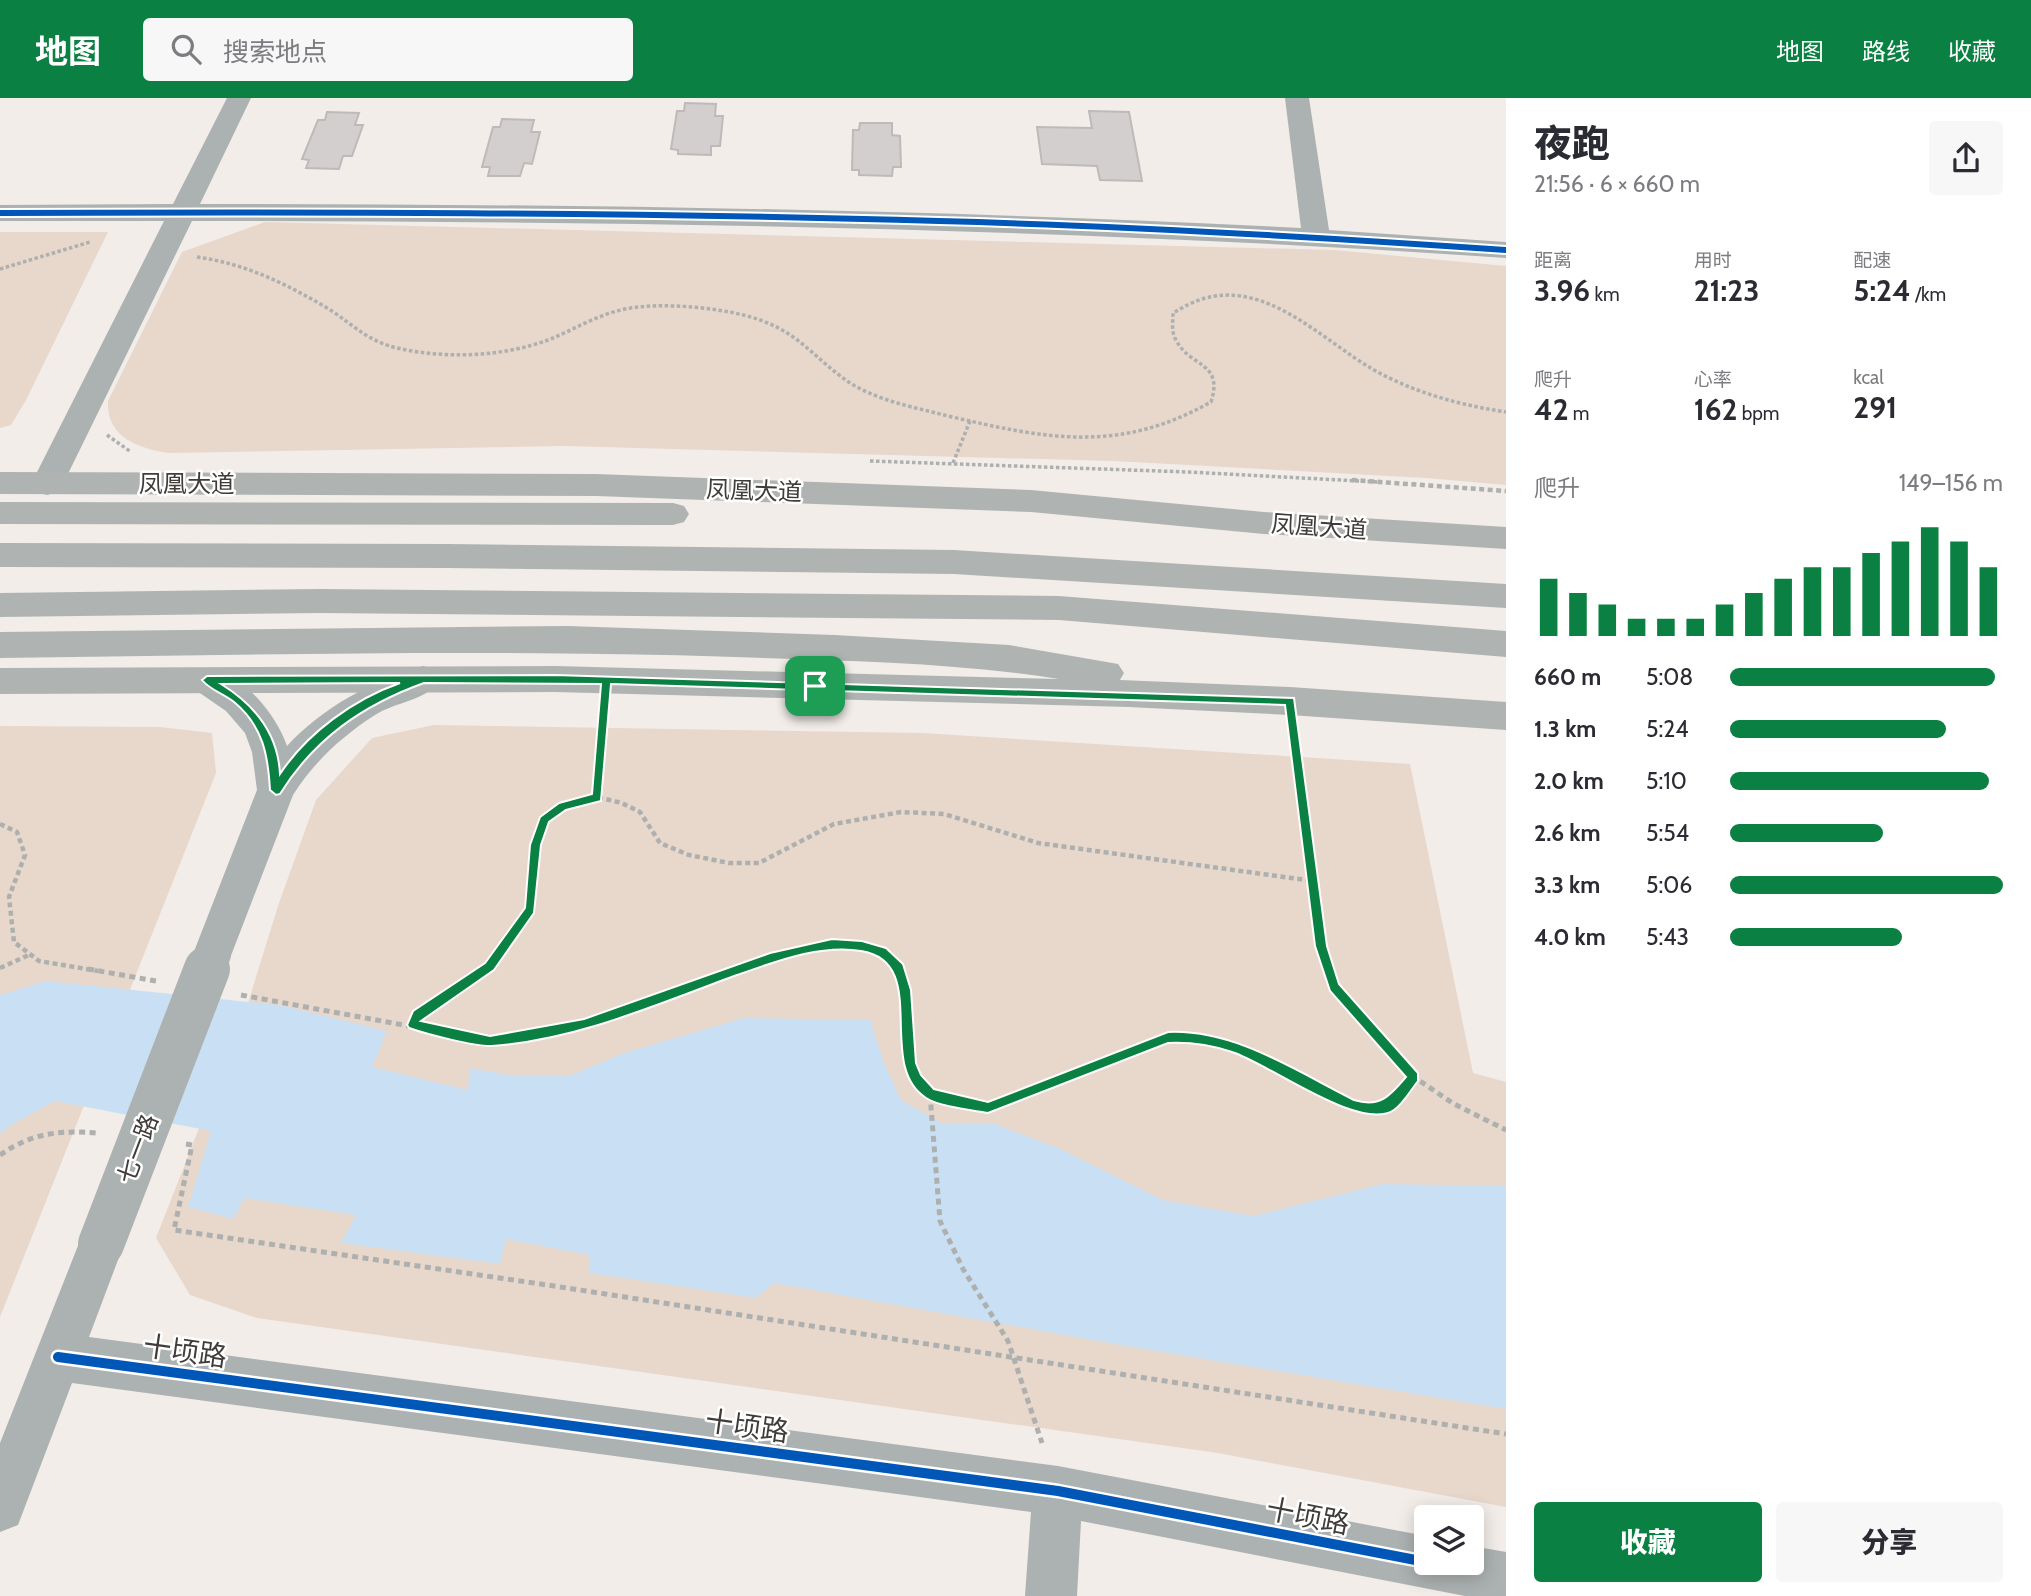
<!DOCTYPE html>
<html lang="zh">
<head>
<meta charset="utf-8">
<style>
  body { margin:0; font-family:Cabin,"Noto Sans SC",sans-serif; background:#f7f7f7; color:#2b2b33; height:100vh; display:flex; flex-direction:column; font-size:26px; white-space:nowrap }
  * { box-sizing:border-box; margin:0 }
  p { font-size:23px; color:#7c7c81 }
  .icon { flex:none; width:38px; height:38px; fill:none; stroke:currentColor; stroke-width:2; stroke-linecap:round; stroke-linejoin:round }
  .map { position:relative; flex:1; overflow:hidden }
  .sheet { display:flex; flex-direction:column; background:#fff; width:525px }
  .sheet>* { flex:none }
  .fabs { position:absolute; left:1414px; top:1407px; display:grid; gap:14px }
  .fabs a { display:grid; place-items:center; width:70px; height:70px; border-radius:7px; background:#fff; box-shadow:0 4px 18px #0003; font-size:35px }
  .pin { position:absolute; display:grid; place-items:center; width:60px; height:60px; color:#fff; margin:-30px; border-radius:14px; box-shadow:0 4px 10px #0006 }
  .round { display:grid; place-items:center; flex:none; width:74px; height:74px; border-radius:7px; background:#f7f7f7 }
  .overview { display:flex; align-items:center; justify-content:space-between; height:119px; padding:0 28px }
  h1 { font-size:38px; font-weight:800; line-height:52px }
  .metrics { display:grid; grid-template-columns:repeat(3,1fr); gap:10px; height:119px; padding:7px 28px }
  .metrics div { display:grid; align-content:center }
  .metrics b { font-size:30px; font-weight:800 }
  .metrics small { font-size:19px; font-weight:400 }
  .metrics p { font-size:19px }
  .chart { height:196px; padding:14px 28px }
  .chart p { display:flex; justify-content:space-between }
  .chart svg { width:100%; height:126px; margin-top:7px; stroke:#0b8043; stroke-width:6 }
  .cta { display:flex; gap:14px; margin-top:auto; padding:14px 28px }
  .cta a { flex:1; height:80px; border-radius:7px; background:#0b8043; color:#fff; font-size:28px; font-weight:800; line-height:80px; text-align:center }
  .cta a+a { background:#f7f7f7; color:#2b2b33 }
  ul { padding:0 28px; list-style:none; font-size:23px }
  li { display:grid; grid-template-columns:112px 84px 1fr; align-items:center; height:52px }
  li i { height:18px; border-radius:9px; background:#0b8043 }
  header { display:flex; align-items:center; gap:42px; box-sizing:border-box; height:98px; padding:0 35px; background:#0b8043; color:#fff }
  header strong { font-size:33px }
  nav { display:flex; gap:38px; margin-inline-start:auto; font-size:24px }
  .search { width:490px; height:63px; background:#f7f7f7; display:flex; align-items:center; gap:18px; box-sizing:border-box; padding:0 24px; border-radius:7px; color:#7c7c81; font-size:26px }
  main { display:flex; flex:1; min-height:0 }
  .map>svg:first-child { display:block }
  .green { fill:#e8d7cb }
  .water { fill:#c9dff3 }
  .building { fill:#d3cfcf; stroke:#bebaba; stroke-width:2 }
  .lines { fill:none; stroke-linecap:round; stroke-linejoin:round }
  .path-far2 { stroke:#adb0ae; stroke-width:3.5; stroke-dasharray:3.5 2.5; stroke-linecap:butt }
  .path-far1 { stroke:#adb0ae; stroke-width:4.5; stroke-dasharray:5 3.5; stroke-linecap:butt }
  .path { stroke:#adb0ae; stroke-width:5; stroke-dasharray:6 4.5; stroke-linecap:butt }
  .minor { fill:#acb2b1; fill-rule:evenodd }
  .major { fill:#afb4b2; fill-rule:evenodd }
  .minor-bridge-far1 { stroke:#acb2b1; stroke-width:36 }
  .minor-bridge { stroke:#acb2b1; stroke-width:46 }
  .cycleway-far1-casing { stroke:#fff; stroke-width:10 }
  .cycleway-casing { stroke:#fff; stroke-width:15 }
  .cycleway-far1 { stroke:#0057b8; stroke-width:6 }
  .cycleway { stroke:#0057b8; stroke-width:10 }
  .route { fill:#0b8043; stroke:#fff; stroke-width:2; fill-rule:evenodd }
  .labels { text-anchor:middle; stroke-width:5; stroke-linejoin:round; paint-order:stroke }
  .street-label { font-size:24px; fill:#403c39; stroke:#fff }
  .near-street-label { font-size:28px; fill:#403c39; stroke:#fff }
</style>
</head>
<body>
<header>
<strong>地图</strong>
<div class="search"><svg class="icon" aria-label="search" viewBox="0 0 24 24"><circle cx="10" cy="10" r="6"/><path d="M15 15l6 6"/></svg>搜索地点</div>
<nav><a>地图</a><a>路线</a><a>收藏</a></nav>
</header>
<main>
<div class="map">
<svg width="1506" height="1498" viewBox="0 0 1506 1498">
  <rect width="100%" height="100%" fill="#f2ede9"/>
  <!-- green -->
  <path class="green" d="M265,124L1334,152L1506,168V387L1426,380L1114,363L564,348L168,355C138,350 106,339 108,303L182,154Z
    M0,134H108L26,302L11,327L0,330Z
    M434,627L922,635L1410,666L1473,975L1506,984V1409L1218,1355L257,1220L190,1197L156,1140L248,905L278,808L316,702L372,640Z
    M0,628L160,629L212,635L216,675L0,1219Z"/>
  <!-- water -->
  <path class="water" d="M46,883L279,907L387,933L372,969L468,992L470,970L509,977L569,978L624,955L744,920L870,922L884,965L901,1002L941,1025H992L1058,1050L1163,1102L1253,1118L1383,1086L1506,1088V1311L1126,1248L774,1185L756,1200L590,1175V1157L506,1141L500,1166L341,1145L356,1117L244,1100L234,1121L188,1109L211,1033L55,1003L9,1028L0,1036V897Z"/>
  <!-- building -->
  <path class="building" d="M685,5L716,6L715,18H723L720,48H711V57L678,56V52L671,51L677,13H684Z
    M1089,13L1129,14L1142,83L1100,82L1097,68L1042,66L1037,29L1092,30Z
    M327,14L359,15L355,27H363L352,58H343L339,71L306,70L309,62L302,61L318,22H325Z
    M502,21L534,22L531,34H540L532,66L524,65L520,78H488L490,69H482L493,29H500Z
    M860,25H892V37L900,38L901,69H893L892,78L859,77V72H852L853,32H859Z"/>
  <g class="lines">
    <!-- path-far2 -->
    <path class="path-far2" d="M197,159C247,166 289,187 332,213C354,228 370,244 397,250C445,261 502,259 548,242C566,235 583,225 602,218C631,206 663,207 693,209C730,213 765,218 796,241C816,256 833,275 855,288C884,304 917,310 948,318C1047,341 1118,356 1211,304C1224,263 1190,270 1176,242C1171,234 1173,224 1173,215C1182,210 1192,204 1202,201C1267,181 1323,243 1374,272C1415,295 1460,307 1506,314
      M0,171L90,144
      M107,337L131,354
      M870,363L1188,374L1379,384
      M953,365L970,323"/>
    <!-- path-far1 -->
    <path class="path-far1" d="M1352,382L1506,393
      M1294,638L1321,848L1329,873
      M597,699L604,614
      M0,726L17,734L25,757L9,799L14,844L39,863L98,873
      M0,870L31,856
      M482,873L490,868L530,811L536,747L544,722L563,708L597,699L622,705L640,714L660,745L689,757L729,765H759L834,726L901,714L944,716L1038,745L1313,783
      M734,873C768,861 883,820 899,873"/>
    <!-- path -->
    <path class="path" d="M88,871L156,883
      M899,871L905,892L910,966L916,981L930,996L988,1010L1168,940C1237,942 1292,976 1352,1007C1385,1015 1394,1003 1414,979
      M1328,871L1334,889L1414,979L1454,1006L1506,1032
      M241,897L490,943L585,927L739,871
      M414,927L417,917L485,871
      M930,996L940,1123L963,1171L1008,1243L1042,1345
      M186,1046L192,1047L174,1132L554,1188L1506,1336
      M0,1057C31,1035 60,1032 97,1035"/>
    <!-- minor -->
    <path class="minor" d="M227,0H251L200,106C567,106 934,111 1301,130L1285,0H1309L1329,132L1506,144V160C1068,130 630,123 192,123L63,386L58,394L47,397L36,394L31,386L164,123H0V107L173,106Z
      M423,568L436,572L441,581C429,602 395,604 375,617C342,638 314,664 293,697L227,868L213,873L199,868L193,856L257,692L252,654L245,635L226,613L194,591L189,582L194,573C233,561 276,615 287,648C323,609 372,583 423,568Z
      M101,1124L117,1130L124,1146L89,1239L1058,1368L1426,1438V1465H1472V1448L1506,1454V1498H1465L1081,1423L1077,1498H1025L1031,1414L72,1285L18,1427L0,1434V1345L85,1130Z"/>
    <!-- major -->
    <path class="major" d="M0,374L596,376L1031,392L1264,414L1506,429V451L1264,436L1031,414L596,398L0,396Z
      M0,404L673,405L684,408L689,416L684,424L673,427L0,426Z
      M0,445L448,446L954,452L1506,486V510L954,476L448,470L0,469Z
      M320,491L1059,498L1506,533V559L1059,522L320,515L0,519V495Z
      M567,528L835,537L1009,547L1118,566L1124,575L1120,582L1290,589L1506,604V632L1290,617L1128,609L555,594L0,596V570L555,568L1059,581C953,564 843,563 735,559C490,551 245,557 0,560V534Z"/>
    <!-- minor-bridge-far1 -->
    <path class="minor-bridge-far1" d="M206,873L213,856"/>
    <!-- minor-bridge -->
    <path class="minor-bridge" d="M101,1146L207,871"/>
    <defs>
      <path id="cycleway-far1" d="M0,115C313,114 626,114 939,123C1128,128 1317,139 1506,152"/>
      <path id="cycleway" d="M58,1259L1058,1393L1426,1464"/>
    </defs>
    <!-- cycleway-far1 casing -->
    <use href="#cycleway-far1" class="cycleway-far1-casing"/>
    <!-- cycleway casing -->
    <use href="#cycleway" class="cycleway-casing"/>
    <!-- cycleway-far1 -->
    <use href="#cycleway-far1" class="cycleway-far1"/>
    <!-- cycleway -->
    <use href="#cycleway" class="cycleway"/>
  </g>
  <!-- route -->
  <path class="route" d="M555,577L1294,600L1327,848L1339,886L1418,975V983C1411,992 1403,1006 1394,1012C1360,1035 1268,965 1232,954C1211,947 1190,944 1168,945L988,1015C971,1012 940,1009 926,1000C874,967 932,864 861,853C820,846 775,864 737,877C658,906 577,942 492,948C476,949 426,936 409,930L407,927L413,913L485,865L525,810L530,747L540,719L559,705L592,696L601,586L424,585C363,607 314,641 280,696L276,697L270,692C268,657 263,628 234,604C224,596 210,592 202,582L207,578ZM400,585C354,601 307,635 280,676C278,636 255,607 221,586ZM611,586L1285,607L1315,848L1330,893L1406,979C1390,998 1380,1010 1354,1002C1296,973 1235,931 1168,934L988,1004L934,991L921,977L916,965L911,892L903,866L886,850L862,843L832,841L770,855L584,921L490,938L421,923L494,872L534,815L541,747L549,724L566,712L601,703Z"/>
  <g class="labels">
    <!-- street labels -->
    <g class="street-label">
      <text x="187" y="394">凤凰大道</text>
      <text transform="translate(754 393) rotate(2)" y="8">凤凰大道</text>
      <text transform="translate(1319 429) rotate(4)" y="8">凤凰大道</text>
      <text transform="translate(138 1051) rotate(-69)" y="8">七一路</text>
    </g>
    <!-- near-street labels -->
    <g class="near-street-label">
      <text transform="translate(185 1253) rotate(8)" y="10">十顷路</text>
      <text transform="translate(747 1328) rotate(8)" y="10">十顷路</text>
      <text transform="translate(1308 1418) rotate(11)" y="10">十顷路</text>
    </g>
  </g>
</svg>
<div class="fabs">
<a><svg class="icon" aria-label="layers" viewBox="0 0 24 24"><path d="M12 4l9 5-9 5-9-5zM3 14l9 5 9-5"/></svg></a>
</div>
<div class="pin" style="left:815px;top:588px;background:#1e9e55"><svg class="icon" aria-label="arrive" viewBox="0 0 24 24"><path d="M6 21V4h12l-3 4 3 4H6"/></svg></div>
</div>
<section class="sheet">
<div class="overview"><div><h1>夜跑</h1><p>21:56 · 6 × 660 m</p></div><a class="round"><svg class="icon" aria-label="share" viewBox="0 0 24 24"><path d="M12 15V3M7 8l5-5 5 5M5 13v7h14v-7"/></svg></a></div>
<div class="metrics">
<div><p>距离</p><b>3.96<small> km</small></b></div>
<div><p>用时</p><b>21:23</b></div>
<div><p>配速</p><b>5:24<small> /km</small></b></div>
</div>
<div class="metrics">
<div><p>爬升</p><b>42<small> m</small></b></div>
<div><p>心率</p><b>162<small> bpm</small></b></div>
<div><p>kcal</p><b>291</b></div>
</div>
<div class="chart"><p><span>爬升</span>149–156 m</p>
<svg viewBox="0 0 160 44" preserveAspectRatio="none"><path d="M5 44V24M15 44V29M25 44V33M35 44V38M45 44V38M55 44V38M65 44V33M75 44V29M85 44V24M95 44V20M105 44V20M115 44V15M125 44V11M135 44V6M145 44V11M155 44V20"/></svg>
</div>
<ul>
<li><b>660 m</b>5:08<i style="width:97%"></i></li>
<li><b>1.3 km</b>5:24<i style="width:79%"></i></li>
<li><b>2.0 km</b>5:10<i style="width:95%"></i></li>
<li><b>2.6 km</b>5:54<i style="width:56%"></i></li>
<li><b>3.3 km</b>5:06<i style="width:100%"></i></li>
<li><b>4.0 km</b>5:43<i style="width:63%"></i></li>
</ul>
<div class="cta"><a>收藏</a><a>分享</a></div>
</section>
</main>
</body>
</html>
